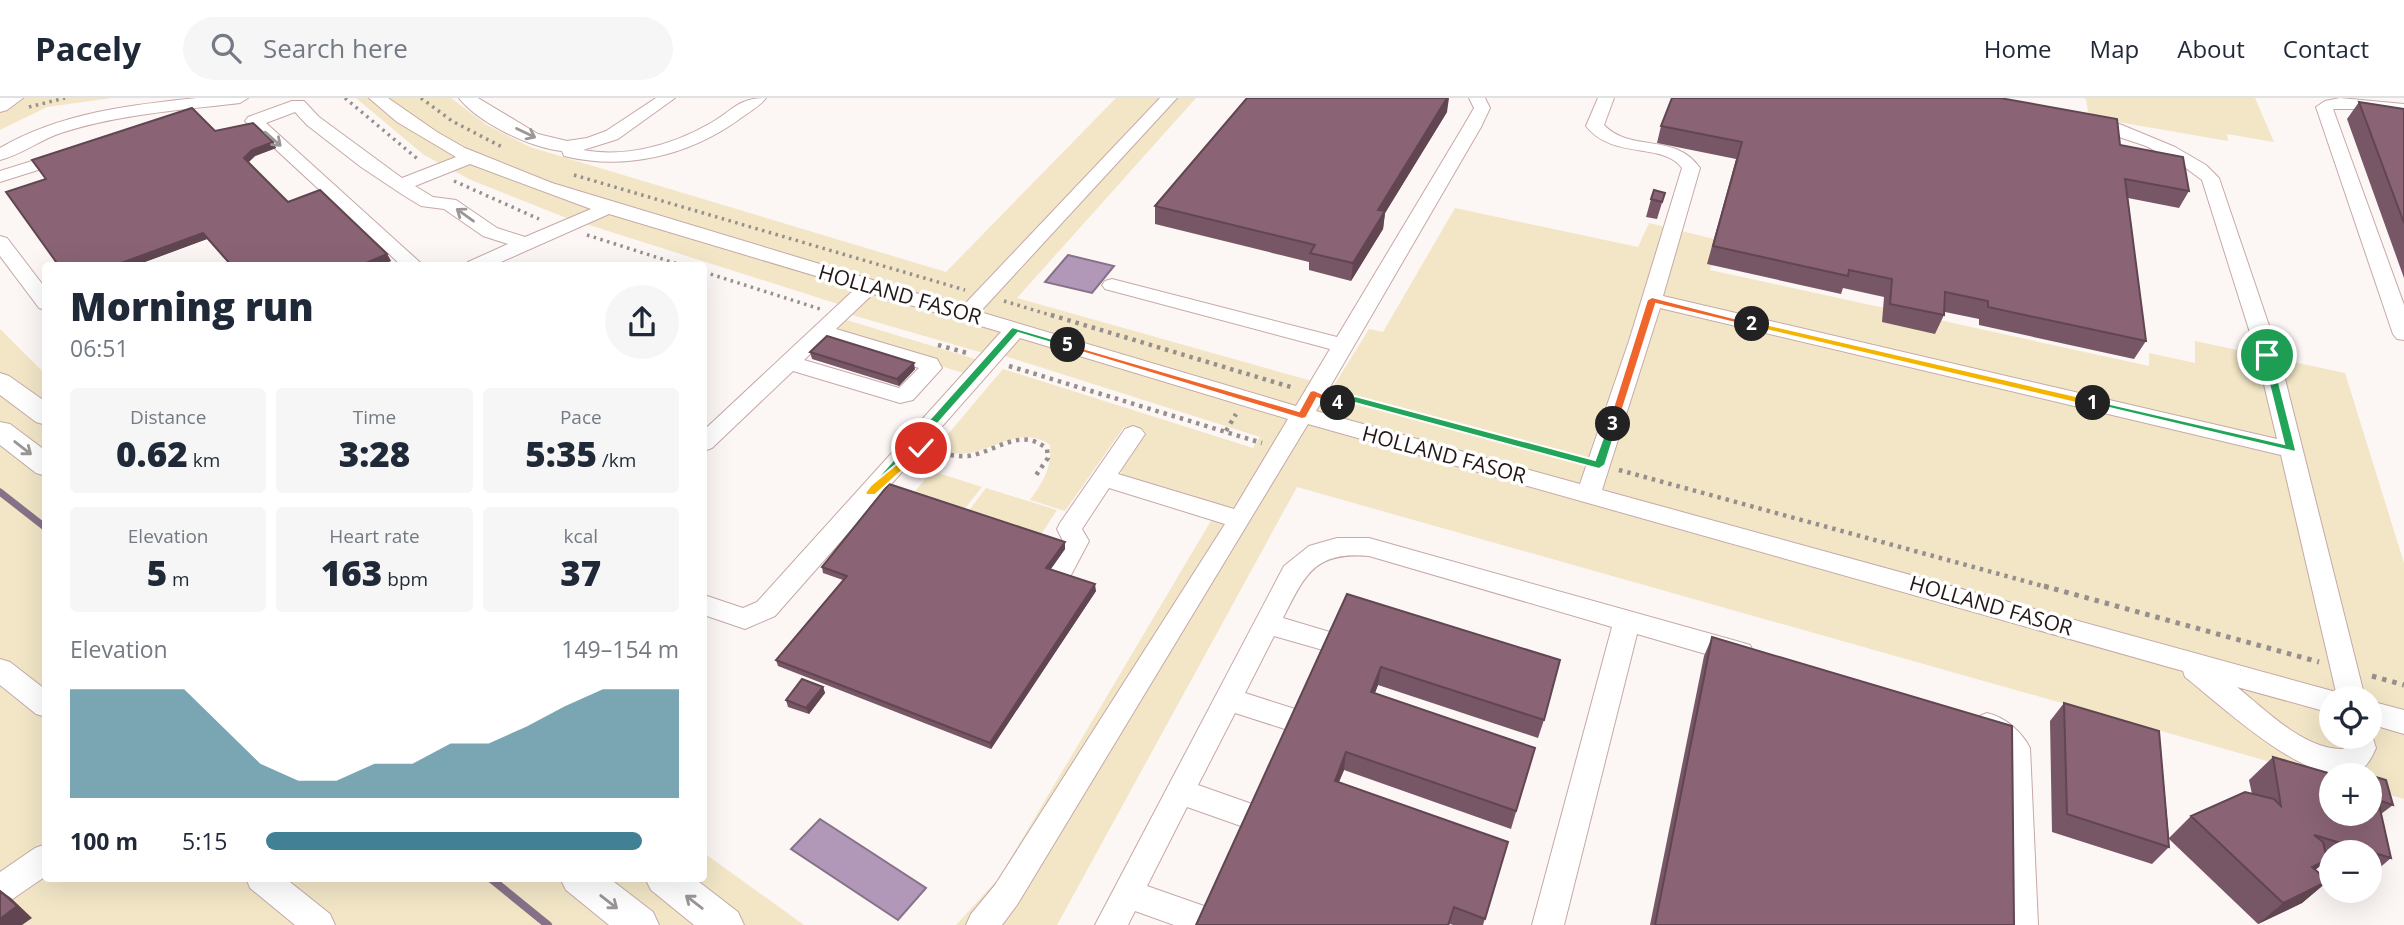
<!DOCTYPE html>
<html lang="en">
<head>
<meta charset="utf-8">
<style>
  body { margin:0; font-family:"Open Sans",sans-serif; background:#f6f6f7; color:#1f2937; height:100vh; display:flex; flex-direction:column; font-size:26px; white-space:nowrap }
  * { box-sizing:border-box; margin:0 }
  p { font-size:23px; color:#747a83 }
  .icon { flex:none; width:38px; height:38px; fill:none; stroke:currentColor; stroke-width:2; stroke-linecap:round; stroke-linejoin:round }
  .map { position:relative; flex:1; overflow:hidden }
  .side { position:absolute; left:42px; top:164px; width:665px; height:620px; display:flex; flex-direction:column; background:#fff; border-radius:7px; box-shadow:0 7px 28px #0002 }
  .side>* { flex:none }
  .tools { position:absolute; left:2319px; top:588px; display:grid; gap:14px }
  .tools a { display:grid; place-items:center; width:63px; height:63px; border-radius:50%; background:#fff; box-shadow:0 7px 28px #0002; font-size:35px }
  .pin { position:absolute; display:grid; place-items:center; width:60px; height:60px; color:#fff; margin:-30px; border:4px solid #fff; border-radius:50%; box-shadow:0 2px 7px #0007 }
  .km { position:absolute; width:35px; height:35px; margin:-18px; border-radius:50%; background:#222; color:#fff; font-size:19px; line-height:35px; text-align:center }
  .round { display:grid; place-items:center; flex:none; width:74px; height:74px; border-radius:37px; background:#f6f6f7 }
  .summary { display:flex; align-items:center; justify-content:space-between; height:119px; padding:0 28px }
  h1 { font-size:38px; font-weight:800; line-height:52px }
  .figures { display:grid; grid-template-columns:repeat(3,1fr); gap:10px; height:119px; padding:7px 28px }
  .figures div { display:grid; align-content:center; border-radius:7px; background:#f6f6f7; text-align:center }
  .figures b { font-size:35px; font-weight:800 }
  .figures small { font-size:19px; font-weight:400 }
  .figures p { font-size:19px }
  .chart { height:196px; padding:14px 28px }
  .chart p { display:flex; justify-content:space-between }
  .chart svg { width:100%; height:126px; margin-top:7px; fill:#428195; opacity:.7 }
  ul { padding:0 28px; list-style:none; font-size:23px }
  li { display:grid; grid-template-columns:112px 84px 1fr; align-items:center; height:52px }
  li i { height:18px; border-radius:9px; background:#428195 }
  header { display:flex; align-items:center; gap:42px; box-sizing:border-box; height:98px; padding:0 35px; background:#fff; border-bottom:2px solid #e0e1e3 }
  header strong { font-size:33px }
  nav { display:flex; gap:38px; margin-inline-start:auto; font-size:24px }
  .search { width:490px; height:63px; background:#f6f6f7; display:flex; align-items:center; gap:18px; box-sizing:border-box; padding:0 24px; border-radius:38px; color:#747a83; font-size:26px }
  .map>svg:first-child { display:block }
  .green { fill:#f2e6c7; fill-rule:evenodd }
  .water { fill:#b198b9; stroke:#867288; stroke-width:2 }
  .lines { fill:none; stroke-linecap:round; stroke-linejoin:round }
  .stream-far1 { stroke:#867288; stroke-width:7 }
  .stream { stroke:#867288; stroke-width:8 }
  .minor-casing { stroke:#c6a9a7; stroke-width:2 }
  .major-casing { stroke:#c6a9a7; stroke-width:2 }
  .path-far2 { stroke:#978f8e; stroke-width:3.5; stroke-dasharray:2.5 4.5; stroke-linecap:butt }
  .path-far1 { stroke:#978f8e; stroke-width:4.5; stroke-dasharray:3.5 5; stroke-linecap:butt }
  .path { stroke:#978f8e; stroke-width:5; stroke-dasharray:4.5 6; stroke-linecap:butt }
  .minor { fill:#fff; fill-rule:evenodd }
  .major { fill:#fff; fill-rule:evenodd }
  .wall { fill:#775665 }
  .shaded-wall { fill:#614652 }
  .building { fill:#8a6475; stroke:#614652; stroke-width:2 }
  .oneway { stroke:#9c9797 }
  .split-1 { fill:#22a559; stroke:#fff; stroke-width:2 }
  .split-2 { fill:#f5b400; stroke:#fff; stroke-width:2 }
  .split-3 { fill:#f0652b; stroke:#fff; stroke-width:2 }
  .split-4 { fill:#22a559; stroke:#fff; stroke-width:2 }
  .split-5 { fill:#f0652b; stroke:#fff; stroke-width:2 }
  .split-6 { fill:#22a559; stroke:#fff; stroke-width:2 }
  .split-7 { fill:#f5b400; stroke:#fff; stroke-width:2 }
  .labels { text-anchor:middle; stroke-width:7; stroke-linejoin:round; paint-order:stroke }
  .street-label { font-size:21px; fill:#231817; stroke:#fff }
</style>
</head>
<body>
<header>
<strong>Pacely</strong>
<div class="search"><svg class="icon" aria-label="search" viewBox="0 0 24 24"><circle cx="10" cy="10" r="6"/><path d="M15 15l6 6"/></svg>Search here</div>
<nav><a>Home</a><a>Map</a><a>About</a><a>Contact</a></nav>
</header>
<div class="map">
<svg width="2404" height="827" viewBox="0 0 2404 827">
  <rect width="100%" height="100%" fill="#fcf6f5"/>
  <!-- green -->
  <path class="green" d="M0,0H112L47,9L0,32Z
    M356,0H451L487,27L530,49L946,174L1116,0H1196L1017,200L1333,289L1369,231L1383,234L1455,110L1638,149L1649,125L1722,143L1710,172L2149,268V255L2195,265V243L2345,275L2404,465V701L2370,691V677H2331V681L1297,389L1057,827H956L999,780L1218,411L1122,377L1121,373L1146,336L1124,329L1065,413L1030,402C1043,384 1052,370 1050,347C1012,320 975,375 938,348L1003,271L1253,350L1260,339L986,252L983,255L852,217L857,212L564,119L471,82L424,57ZM2331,600H2370V639H2331Z
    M2083,0H2255L2274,44L2227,36L2228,43L2089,19L2086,1Z
    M843,221L982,263L970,277L829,234Z
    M0,231L45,276L46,780H704V755L804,827H0Z
    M932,373L982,389L963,413L912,397Z
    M986,390L1057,412L1040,438L967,415Z"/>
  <!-- water -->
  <path class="water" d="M1068,157L1114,168L1092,195L1045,184Z
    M820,721L926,790L898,822L791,751Z"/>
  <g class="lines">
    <!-- stream-far1 -->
    <path class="stream-far1" d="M0,394L46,430"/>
    <!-- stream -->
    <path class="stream" d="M490,780L548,827"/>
    <defs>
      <path id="minor" d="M197,0H248L240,5C181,12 121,16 64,34C42,40 22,57 0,62V50C60,15 129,7 197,0Z
        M369,0H388L437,34L465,50L552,85L962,209L1160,0H1177L980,214L1296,308L1330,251L1105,191L1102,187L1105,183L1112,181L1337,239L1463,29L1474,10L1469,0H1485L1490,10L1481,29L1316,313L1580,386L1629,243L1682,70C1664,44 1612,62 1586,28L1598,0H1614L1604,27C1631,55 1675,34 1700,70L1663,198L2277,341L2257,257L2202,82L2179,65L2146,48L2080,26L2077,22L2086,17L2122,27L2175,49L2206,67L2219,80L2279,257L2365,600H2331V615L2237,589C2266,612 2304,652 2343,651L2347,647L2345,639H2370V631L2376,650C2373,657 2368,667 2361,672C2317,700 2218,604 2185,579L2183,573L1308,326L1017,807L1002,827H966L971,816L995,787L1225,426L1109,390L1082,431L1089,443L1071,477L1062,479L1053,477L1049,470L1063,443L1057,431L1060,425L1125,331L1133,328L1141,331L1145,336L1118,376L1234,411L1288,321L1020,240L775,518L745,531L704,517V497L743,510L757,504L1001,234L873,196L836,231L937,261L942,270L913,302L900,305L793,273L712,350L704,353V332L856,190L609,116L492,168H465L468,164L508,146L483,138L444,111L421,108L403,97L361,69L307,27L295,14L266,25L424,168H402L245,23L248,19L292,3H304L319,19L402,80L456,59L397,24ZM470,66L591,111L525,139L497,130L456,102L433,99L415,88ZM1660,210L2281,357L2336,594L1602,392ZM825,242L919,270L899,290L804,262Z
        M459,0H478L538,36L567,43L587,40L606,33L656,0H675L618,41L583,52C626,60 672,47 709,26C733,13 737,0 766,0C760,8 749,14 741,20C689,58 625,73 564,58L562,53C531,50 478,25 459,0Z
        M2340,0L2404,6V16L2362,11H2333L2404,207V242L2397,241L2393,236L2316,9L2325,3Z
        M32,63L38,64L41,68L38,72L0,84V73Z
        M0,138L7,140L46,191V212L39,210L0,158Z
        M1337,440H1369L1740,544L1750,547L1754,555L1750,563L1740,566L1637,536L1564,827H1532L1612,529L1369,458C1314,453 1305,477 1283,520L1333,535L1336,542L1333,549L1323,552L1274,538L1245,595L1295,611L1299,619L1295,627L1285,631L1235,615L1198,687L1252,706L1256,715L1252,724L1241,728L1187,709L1147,788L1204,808L1209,819L1205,827H1174L1135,813L1128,827H1095L1284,468L1309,448Z
        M0,561L10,564L46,592V619L36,616L0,587Z
        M2370,603L2404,612V636L2370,626Z
        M1987,615C2005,619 2022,634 2030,650L2038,827H2006L2002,655L1983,637L1977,635L1973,627L1977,619Z
        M46,746V778L11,802L0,806V774L35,750Z
        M246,780H285L330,816L335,827H295L250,790Z"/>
      <path id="major" d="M0,0H23L7,12L0,14Z
        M0,275L9,278L46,304V327L36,324L0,297Z
        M0,324L10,326L46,353V378L36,375L0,347Z
        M560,780H609L653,814L659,827H609L566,792Z
        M645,780H694L738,814L744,827H694L651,792Z"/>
    </defs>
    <!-- minor casing -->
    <use href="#minor" class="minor-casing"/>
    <!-- major casing -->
    <use href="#major" class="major-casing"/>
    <!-- path-far2 -->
    <path class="path-far2" d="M345,0L420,63
      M421,0L452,23L504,50
      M29,9L65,0
      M574,77L965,192
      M454,83L539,121
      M587,137L684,168
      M704,174L820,211
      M1004,203L1057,219"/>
    <!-- path-far1 -->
    <path class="path-far1" d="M1051,217L1294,290
      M938,247L967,255
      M1009,268L1262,345
      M1339,306L1355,301L1577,361
      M1226,333L1236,316
      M934,353C945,356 956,359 968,358C996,354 1021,328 1047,351L1048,360L1034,380
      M1619,372L2050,490"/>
    <!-- path -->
    <path class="path" d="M2044,488L2319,564
      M2372,578L2404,587"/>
    <!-- minor -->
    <use href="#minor" class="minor"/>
    <!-- major -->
    <use href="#major" class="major"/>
  </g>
  <!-- wall -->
  <path class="wall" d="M2359,4L2404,11V180L2347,21Z
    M1447,14L1385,115L1383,131L1351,183L1309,172V164L1155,126V108Z
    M1661,28L2120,47L2189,93L2179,110L2128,100L2146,243L2134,261L1979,227V221L1945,214L1944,217L1935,236L1882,224L1884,199L1843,190L1841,196L1707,166L1736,61L1657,45Z
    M273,44L276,50L255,58L248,64L288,104L387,156L391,163L377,168H231L207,141L134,168H59Z
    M1665,95L1657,121L1646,119L1651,101Z
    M810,254L915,271L899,288L812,261Z
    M1065,451L1051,471L1096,493L991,651L778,568L776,562L843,482L823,475L822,469Z
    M1347,496L1544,622L1538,640L1378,587L1375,595L1535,650L1511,731L1344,672L1339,684L1508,744L1483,827H1453L1450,826L1449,827H1196Z
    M1712,539L2014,827H1650L1704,558Z
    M823,589L825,595L809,616L788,609L786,602Z
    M2064,605L2159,633L2169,740L2191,718L2245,694L2252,696L2249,682L2273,659L2335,677H2331V716H2370V677H2339L2346,670L2386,682L2393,707L2381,716L2391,760L2370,778V754H2331V772L2320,768L2315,772L2328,783L2302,805L2258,826L2169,741V749L2152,766L2052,734L2050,623Z"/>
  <!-- shaded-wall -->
  <path class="shaded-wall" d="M1447,0H1449L1447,14L1385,115L1383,131L1351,183L1353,165L1378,112Z
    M273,44L276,50L255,58L247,66L244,60L252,52Z
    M203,135L207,141L134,168H113Z
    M387,156L391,163L377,168H359Z
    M914,265L915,271L899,288L897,281Z
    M1065,444V451L1047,476L1046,470Z
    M1095,486L1096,493L991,651L990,645Z
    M1381,569L1378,587L1368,612L1371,594Z
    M823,589L825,595L809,616L806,610Z
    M1346,654L1344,672L1332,700L1335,683Z
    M2327,762L2301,784L2312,769Z
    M2328,783L2302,805L2258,826L2283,805Z
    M0,792L11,800L32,820L22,827H0Z"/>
  <!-- building -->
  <path class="building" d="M1247,0H1447L1378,112L1385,113L1353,165L1310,155L1315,147L1155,108Z
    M1672,0H2000L2117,21L2120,47L2183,59L2189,93L2125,81L2146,243L1988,209V203L1945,194L1944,217L1890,206L1892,181L1849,172L1848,178L1713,148L1742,44L1661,28Z
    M2359,4L2404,11V125Z
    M192,10L215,33L253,25L273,44L252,52L244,60L288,104L320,92L387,156L359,168H232L203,135L113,168H59L6,94L46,81L32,62Z
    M1654,92L1665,95L1662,104L1651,101Z
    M827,238L914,265L897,281L810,254Z
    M889,386L1065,444L1046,470L1095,486L990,645L776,562L847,478L822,469Z
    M1347,496L1560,562L1544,622L1381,569L1371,594L1535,650L1516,713L1346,654L1335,683L1508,744L1485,821L1454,809L1448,827H1196Z
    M1712,539L2012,628L2014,827H1655Z
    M802,581L823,589L806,610L786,602Z
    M2064,605L2159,633L2169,749L2067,716Z
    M2273,659L2335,677H2331V716H2370V677H2348L2346,670L2386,682L2393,707L2378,702L2391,760L2314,737L2323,744L2327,762L2312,769L2328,783L2283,805L2191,718L2245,694L2274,701L2281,708Z
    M0,793L17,808L0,821Z"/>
  <!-- one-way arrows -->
  <defs><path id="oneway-shaft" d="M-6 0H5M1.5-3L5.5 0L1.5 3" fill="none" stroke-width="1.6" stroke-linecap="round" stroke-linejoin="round" transform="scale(1.75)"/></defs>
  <g class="oneway">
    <use href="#oneway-shaft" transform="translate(526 35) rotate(26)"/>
    <use href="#oneway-shaft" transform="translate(273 41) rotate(41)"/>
    <use href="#oneway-shaft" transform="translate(465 117) rotate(-144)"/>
    <use href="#oneway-shaft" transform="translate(23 350) rotate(38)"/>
    <use href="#oneway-shaft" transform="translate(609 804) rotate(38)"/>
    <use href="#oneway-shaft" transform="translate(694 804) rotate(-142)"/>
  </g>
  <!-- split-1 -->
  <path class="split-1" d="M2267,254L2272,257L2296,352L2295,354L2088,305L2093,302L2284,346L2262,257Z"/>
  <!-- split-2 -->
  <path class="split-2" d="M1752,223L2093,302L2099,305L2093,309L1749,228L1747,226Z"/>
  <!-- split-3 -->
  <path class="split-3" d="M1652,199L1757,226L1752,229L1656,206L1618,326L1609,328L1608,326L1647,202Z"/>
  <!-- split-4 -->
  <path class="split-4" d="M1355,298L1595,362L1608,326L1613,322L1618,326L1605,367L1599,371L1355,305L1338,309L1332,305Z"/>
  <!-- split-5 -->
  <path class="split-5" d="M1065,245L1299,313L1310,293L1314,292L1343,305L1338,309L1317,300L1306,320L1302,321L1065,249Z"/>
  <!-- split-6 -->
  <path class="split-6" d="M1012,229L1073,247L1068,250L1018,235L879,392H871V387Z"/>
  <!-- split-7 -->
  <path class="split-7" d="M921,346L927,350L925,352L875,397H867L865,395L871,387Z"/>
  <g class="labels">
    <!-- street labels -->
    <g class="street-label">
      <text transform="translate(900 197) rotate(16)" y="7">HOLLAND FASOR</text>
      <text transform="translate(1444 357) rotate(15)" y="7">HOLLAND FASOR</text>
      <text transform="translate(1991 508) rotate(16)" y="7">HOLLAND FASOR</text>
    </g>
  </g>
</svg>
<div class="tools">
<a><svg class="icon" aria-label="locate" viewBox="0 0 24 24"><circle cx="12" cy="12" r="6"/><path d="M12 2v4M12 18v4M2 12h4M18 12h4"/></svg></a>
<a>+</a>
<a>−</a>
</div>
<div class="pin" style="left:2267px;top:257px;background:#1e9e55"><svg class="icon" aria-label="arrive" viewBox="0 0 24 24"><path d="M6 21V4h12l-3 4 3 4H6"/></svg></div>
<div class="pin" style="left:921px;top:350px;background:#d93025"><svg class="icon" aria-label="check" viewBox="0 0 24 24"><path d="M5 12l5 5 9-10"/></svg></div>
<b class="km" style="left:2093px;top:305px">1</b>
<b class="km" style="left:1752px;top:226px">2</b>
<b class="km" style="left:1613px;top:326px">3</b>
<b class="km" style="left:1338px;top:305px">4</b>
<b class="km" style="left:1068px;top:247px">5</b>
<section class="side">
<div class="summary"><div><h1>Morning run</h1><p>06:51</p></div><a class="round"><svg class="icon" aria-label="share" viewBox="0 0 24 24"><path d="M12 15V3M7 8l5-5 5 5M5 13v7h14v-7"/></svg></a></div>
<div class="figures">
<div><p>Distance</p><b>0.62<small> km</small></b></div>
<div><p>Time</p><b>3:28</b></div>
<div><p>Pace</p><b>5:35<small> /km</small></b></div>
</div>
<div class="figures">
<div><p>Elevation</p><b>5<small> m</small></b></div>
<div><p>Heart rate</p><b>163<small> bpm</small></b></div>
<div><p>kcal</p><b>37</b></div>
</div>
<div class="chart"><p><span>Elevation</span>149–154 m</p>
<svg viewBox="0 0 160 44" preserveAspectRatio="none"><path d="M0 44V6L10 6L20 6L30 6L40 19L50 32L60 38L70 38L80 32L90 32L100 25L110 25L120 19L130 12L140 6L150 6L160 6V44z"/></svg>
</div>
<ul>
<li><b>100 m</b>5:15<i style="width:91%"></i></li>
</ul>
</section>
</div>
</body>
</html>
